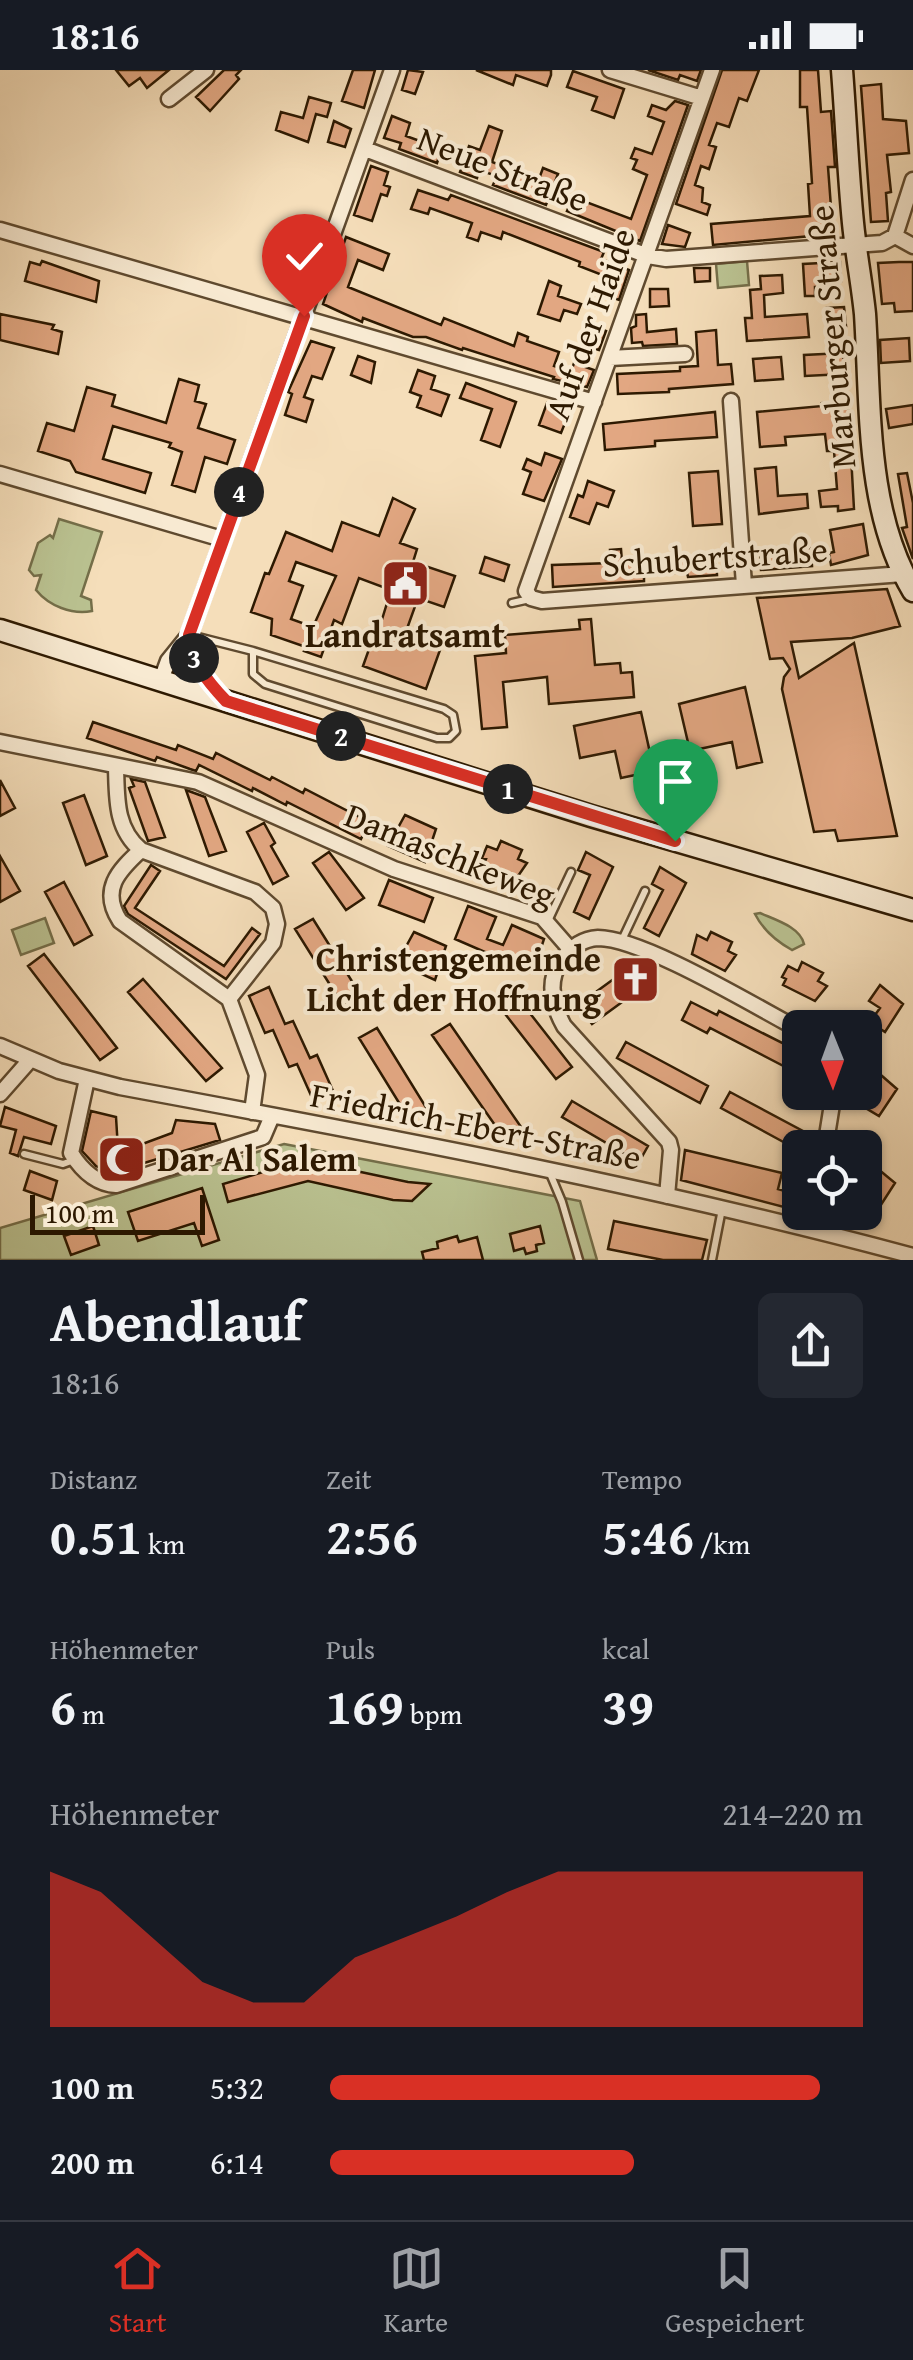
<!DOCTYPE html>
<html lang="de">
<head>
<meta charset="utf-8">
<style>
  body { margin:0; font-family:"Gentium Book Plus",serif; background:#242831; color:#f1f3f6; height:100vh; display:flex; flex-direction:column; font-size:38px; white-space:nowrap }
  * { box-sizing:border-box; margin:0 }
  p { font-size:32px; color:#9ea1a6 }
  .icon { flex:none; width:55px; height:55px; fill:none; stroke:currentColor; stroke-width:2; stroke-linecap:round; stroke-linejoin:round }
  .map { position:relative; height:1190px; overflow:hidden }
  .side { display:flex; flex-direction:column; background:#171b24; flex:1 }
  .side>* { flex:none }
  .needle { width:65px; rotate:179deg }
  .controls { position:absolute; left:782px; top:940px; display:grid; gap:20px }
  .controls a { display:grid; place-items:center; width:100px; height:100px; border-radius:15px; background:#171b24; box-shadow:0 2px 8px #0004; font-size:50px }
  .scale { position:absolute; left:30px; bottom:25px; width:175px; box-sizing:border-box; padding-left:10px; border:5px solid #2d1901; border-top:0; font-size:28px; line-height:35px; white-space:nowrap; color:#2d1901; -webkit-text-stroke:8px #f8ead2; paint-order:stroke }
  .pin { position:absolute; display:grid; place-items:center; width:85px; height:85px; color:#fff; margin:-102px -42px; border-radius:50% 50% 50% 0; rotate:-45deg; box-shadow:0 0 10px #0007 }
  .pin .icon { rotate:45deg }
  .km { position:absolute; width:50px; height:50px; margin:-25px; border-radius:50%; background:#222; color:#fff; font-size:28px; line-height:50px; text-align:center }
  .round { display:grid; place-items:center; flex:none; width:105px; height:105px; border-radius:15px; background:#242831 }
  .head { display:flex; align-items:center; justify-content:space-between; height:170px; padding:0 50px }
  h1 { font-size:55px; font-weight:800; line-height:75px }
  .figures { display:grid; grid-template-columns:repeat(3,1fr); gap:15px; height:170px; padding:10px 50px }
  .figures div { display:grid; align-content:center }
  .figures b { font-size:50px; font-weight:800 }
  .figures small { font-size:28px; font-weight:400 }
  .figures p { font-size:28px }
  .chart { height:280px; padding:20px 50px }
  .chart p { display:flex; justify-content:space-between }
  .chart svg { width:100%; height:180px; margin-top:10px; fill:#d93025; opacity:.7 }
  ul { padding:0 50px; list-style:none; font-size:32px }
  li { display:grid; grid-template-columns:160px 120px 1fr; align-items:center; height:75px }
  li i { height:25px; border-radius:12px; background:#d93025 }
  .status { display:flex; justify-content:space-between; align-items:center; height:70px; padding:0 50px; background:#171b24; direction:ltr }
  .status svg { height:28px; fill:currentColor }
  .tabs { display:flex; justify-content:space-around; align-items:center; height:140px; border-top:2px solid #363941; background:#171b24; font-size:28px; color:#9ea1a6 }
  .tabs a { display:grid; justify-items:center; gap:5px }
  .tabs .active { color:#d93025 }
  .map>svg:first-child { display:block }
  .green { fill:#bac291; stroke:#746e49; stroke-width:2.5 }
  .building { fill:#e2a782; stroke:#2d1901; stroke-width:2.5; fill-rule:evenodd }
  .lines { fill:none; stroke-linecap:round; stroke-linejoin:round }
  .lane-casing { stroke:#5f4a2f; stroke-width:11 }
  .street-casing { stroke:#5f4a2f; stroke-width:19 }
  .secondary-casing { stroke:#2d1901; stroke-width:25 }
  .lane { stroke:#f8ead2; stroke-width:6 }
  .street { stroke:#f8ead2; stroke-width:14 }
  .secondary { stroke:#f8ead2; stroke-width:20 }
  .route-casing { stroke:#fff; stroke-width:20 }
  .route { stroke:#d93025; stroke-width:12 }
  .labels { text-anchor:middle; stroke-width:8; stroke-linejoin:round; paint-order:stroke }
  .street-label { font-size:35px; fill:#2d1901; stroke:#f8ead2 }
  .poi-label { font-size:35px; font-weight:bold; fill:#2d1901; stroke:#f8ead2 }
</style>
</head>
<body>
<div class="status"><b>18:16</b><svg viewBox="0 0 49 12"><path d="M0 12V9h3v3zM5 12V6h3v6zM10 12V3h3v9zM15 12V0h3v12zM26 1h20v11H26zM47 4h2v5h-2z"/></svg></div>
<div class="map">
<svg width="913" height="1190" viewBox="0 0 913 1190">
  <rect width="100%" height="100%" fill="#f5deba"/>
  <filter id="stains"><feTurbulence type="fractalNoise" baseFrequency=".002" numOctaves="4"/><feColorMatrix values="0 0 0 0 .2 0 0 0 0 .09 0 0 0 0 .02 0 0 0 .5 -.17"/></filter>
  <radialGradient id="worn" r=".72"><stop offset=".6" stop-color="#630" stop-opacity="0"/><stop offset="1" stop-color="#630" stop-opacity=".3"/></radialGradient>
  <!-- green -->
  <path class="green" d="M747,191L749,215L718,218L716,194Z
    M59,449L102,462L81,526L91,530L92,541C72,545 49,536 36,520L41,505L34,506L29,500L38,473L50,465L53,468Z
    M760,843C776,850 800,857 804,874L792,880C776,871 763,860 755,844Z
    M45,848L54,873L21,885L12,860Z
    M284,1074L580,1131L597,1190H0V1158Z"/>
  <!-- building -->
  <path class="building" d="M116,0H169L147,18L140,8L129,16Z
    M224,0H241L236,5L239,9L210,41L196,27Z
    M353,0H375L364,38L342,31Z
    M408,0L423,2L415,24L402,20Z
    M476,0H551V5L547,16L516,5L513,15Z
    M648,0H701L697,11L680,5L678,10Z
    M722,0H759L747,31L739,28L729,57L717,53L709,75L716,77L709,99L701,96L695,115L703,118L702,132L710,135L707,145L676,134Z
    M800,0H818L821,42L831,41L835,97H828L833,164L713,175L711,154L810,146L808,114L812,113L807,37H800Z
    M573,1L624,19L614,48L592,40L597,27L567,17Z
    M881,14L883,49L906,51L909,83L887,85L891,122L886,123L888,151L871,152L861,16Z
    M309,27L331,33L327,47L316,44L308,72L276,60L281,42L303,48Z
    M675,31L688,35L640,171L567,141L573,127L631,149L647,105L633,99L637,90L631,88L635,78L652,84L664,52L648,46L652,35L666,40Z
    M392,46L410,53L406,66L428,74L429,69L443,74L437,93L399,79L401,73L384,68Z
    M334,51L351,59L345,77L328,72Z
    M489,56L502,61L492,92L539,109L543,98L558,104L546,135L493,115L497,106L479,100L477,108L460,102L469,76L480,80Z
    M371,96L388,102L384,115L390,117L387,126L381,124L372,151L354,145Z
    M418,120L448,130L451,125L604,182L601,189L629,200L619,230L602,224L605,206L579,196L580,192L503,162L501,169L481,162L478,171L467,167L472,153L430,138L428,144L411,139Z
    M668,155L690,163L685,177L662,174Z
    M346,167L389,184L383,200L358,190L348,217L441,255L444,248L514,276L518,263L528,267L527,271L559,282L554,296L571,302L574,293L594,300L587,317L553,309L554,307L463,278L462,280L426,267H413L363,248L362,252L323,234Z
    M42,191L99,211L96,232L25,211L30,192L40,195Z
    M840,192L841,211L826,212V217H815V226H805L803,194Z
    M899,192H913V241L895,242L894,233L882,234L878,193Z
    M694,198H710V211L695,212Z
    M782,205L783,223L764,225L765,247L807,244L809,267L747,271L745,248H752L750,220L761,219L760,206Z
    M549,211L561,216L558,226L581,234L577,244L564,240L560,251L538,244Z
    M650,219H668L669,236L650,237Z
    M844,237L846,256L828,257L827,238Z
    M0,244L54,255L52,259L62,262L58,284L0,270Z
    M646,244L647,262L676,259L677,274L643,276L642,272L632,273L631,258L636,256V245Z
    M595,257L606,261L599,280L588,277Z
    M716,260L718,295L731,294L733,314L669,319V322L618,324L617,304L680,301V297L698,296L696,262Z
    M909,268L910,291L881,293L880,270Z
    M311,271L334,278L322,309L312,306L304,327L313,330L306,352L285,345L292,324L288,322Z
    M843,283L844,304L805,306L804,285Z
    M358,286L375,292L371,313L351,305Z
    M781,287L783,309L755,311L753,289Z
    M418,300L435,306L431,319L449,325L441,346L417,337L421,326L410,322Z
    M179,309L199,315L195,331L206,334L198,358L235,370L227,394L205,387L195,422L172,415L182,382L169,377L171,373L113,356L103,389L151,403L145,423L76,402L70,391L38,381L47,353L74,361L87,317L115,325L112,336L166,353Z
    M466,313L516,332L500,377L481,370L492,339L460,328Z
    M848,331L854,439L838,441V436L821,437L819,421L837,419L834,381H827L825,364L785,367L786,375L760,377L757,342L823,336L822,333Z
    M547,333L556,336L554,343L567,348L561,363L539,355Z
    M913,335V354L889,358L886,339Z
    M715,342L717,367L655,371V376L605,380L603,354Z
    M545,383L562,389L544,431L523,424L531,402L523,399L527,389L541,395Z
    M776,397L778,426L807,424L808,438L759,444L755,399Z
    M718,401L722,454L693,456L689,403Z
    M907,403L913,433V489L902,458L907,457L898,404Z
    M588,411L614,421L608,437L597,433L589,454L570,447L578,425L583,427Z
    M393,428L415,439L400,473L417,479L413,492L455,506L444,537L418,528L404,567L440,580L426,619L363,596L373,568L376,569L391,520L359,508L342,554L334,550L321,587L304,581L306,577L271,565L272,549L251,542L265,503L269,504L286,462L332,481L342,452L379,466ZM296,492L336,506L313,557L291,549L303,516L289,511Z
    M863,454L868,485L831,495L829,483L834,482L830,460Z
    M811,478L812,496L761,500L760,481Z
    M621,479L622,492L716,485L717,505L688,507L687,502L644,505V511L553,517L552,495L611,493L610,480Z
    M485,487L509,495L504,511L480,503Z
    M887,519L900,556L852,568L791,572L799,608L854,573L897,766L838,771L835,760L814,762L782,619L784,607L790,599L783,588L770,589L757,528Z
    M591,549L595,595L620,593L621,603L632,602L634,627L549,634L547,607L503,612L507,657L482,659L475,586L506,583L505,565L580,559L579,550Z
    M745,617L762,692L737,698L732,672L690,681L679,634Z
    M641,642L654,701L621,708L615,681L580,688L574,656Z
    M93,652L176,680L178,675L213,689L216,683L270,710L272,707L303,723L305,719L369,752L361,769L287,732L286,735L253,718L252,721L199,695L196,701L190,699L157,687L155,691L87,668Z
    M131,709L145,712L165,767L148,771L129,718L134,716Z
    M0,710L15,738L0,746Z
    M186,720L205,727L226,781L209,786Z
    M84,725L107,786L86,795L63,733Z
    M405,745L436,759L425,792L388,776Z
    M264,753L275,773L271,776L288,806L273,814L247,762Z
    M501,771L522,780L518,789L527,793L516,809L483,795L486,789L482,788L487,776L497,780Z
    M329,782L364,828L346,840L313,793Z
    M586,782L613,797L589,849L574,842L590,805L578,800Z
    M0,786L20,821L0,832Z
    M151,795L160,801L135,838L224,896L252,858L260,864L226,909L128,844L124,836Z
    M660,797L686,813L659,866L644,858L663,820L652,814Z
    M389,810L433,828L424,852L379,835Z
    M64,812L92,865L74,875L45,822Z
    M468,836L496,847L487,869L503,875L512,855L544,869L533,903L455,869Z
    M313,849L360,924L342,934L295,859Z
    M414,862L446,876L435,910L397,893Z
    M711,862L732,872L728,881L736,885L725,901L692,884L697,865L707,870Z
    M44,884L117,978L100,990L28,896Z
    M637,892L651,911L592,954L578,935Z
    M802,892L823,903L818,911L827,916L815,931L783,915L786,909L782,907L788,896L798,901Z
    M143,909L222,998L206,1011L128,922Z
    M880,915L903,934L885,962L870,952L880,938L869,931Z
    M269,917L285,954L293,951L310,988L317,985L334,1023L314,1032L297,994L289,997L273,960L265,963L249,926Z
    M518,928L572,997L556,1009L502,940Z
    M691,932L717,945L719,941L800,982L795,1002L710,958L707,963L682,950Z
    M450,954L521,1057L504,1068L432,965Z
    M377,958L427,1039L409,1049L359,968Z
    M626,972L708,1016L700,1033L617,988Z
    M874,999L897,1019L879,1046L864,1037L874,1023L865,1017Z
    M730,1022L816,1068L810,1078H800V1081L721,1038Z
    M572,1031L648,1076L639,1092L562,1047Z
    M5,1037L56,1056L51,1074L24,1067L18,1086L10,1083L16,1060L0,1056Z
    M91,1041L116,1047L118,1079H129L172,1063L176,1050L215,1054L220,1070L131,1097L111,1098L110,1103L96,1096L82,1081Z
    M685,1080L782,1103L778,1119L800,1125L799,1141L681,1110Z
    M304,1090L408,1112L430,1114L412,1131L393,1130L308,1111L228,1132L223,1114Z
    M872,1094L895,1113L877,1141L865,1133L872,1117L865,1113V1104Z
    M30,1101L57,1111L52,1130L24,1120Z
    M202,1118L219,1170L202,1176L194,1153L138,1171L128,1142Z
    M614,1151L707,1170L702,1190H663L608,1179Z
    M93,1156L99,1175L71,1185L64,1166Z
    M540,1156L544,1173L536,1175L537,1181L526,1184L524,1178L514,1181L510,1164Z
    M457,1166L459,1172L477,1167L483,1190H424L422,1182L438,1178L437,1172Z"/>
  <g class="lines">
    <defs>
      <path id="lane" d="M512,533L530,529
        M190,565L253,581L444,639L453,645L456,661L449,668H437L265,614L253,604V581
        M548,851L571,802
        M622,870L645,821
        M24,1084L63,1094L74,1090
        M549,1101L562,1132L579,1190
        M712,1190L722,1139"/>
      <path id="street" d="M610,0L702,28
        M712,0L526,521L531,528L542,531L903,504
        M169,29L206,0
        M365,79L648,186L666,189L882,173L895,166L913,110
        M0,160L594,332
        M895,166L913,176
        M610,288L685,284
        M731,331L744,515
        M0,404L222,469
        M189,565C193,591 204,608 222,627
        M161,610L168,591L189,565L392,0
        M180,616L192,582
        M0,672L198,712L394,799L542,847L570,879
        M116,697C117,727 115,759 141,780L255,822L273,838L277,854L273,873L229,929
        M141,780C118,801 100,820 120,851L229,929L257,1005L252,1042
        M0,976L59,1001L120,1017C386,1066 652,1116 913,1186
        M87,1009L71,1083C81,1099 96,1114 116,1115L263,1067L272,1046
        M0,1024L30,990
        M825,1078L834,1022
        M667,1126L671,1080L669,1072L564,956C553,936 546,912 561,891C570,878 582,869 598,868C643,868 756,937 800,960
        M812,1157L815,1142"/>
      <path id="secondary" d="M842,0C846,51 848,102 853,153C856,184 862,214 865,244C871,335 865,441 913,521
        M0,560L591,746L913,840"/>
    </defs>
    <!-- lane casing -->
    <use href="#lane" class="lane-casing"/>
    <!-- street casing -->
    <use href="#street" class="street-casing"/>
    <!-- secondary casing -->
    <use href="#secondary" class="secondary-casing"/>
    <!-- lane -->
    <use href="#lane" class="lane"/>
    <!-- street -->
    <use href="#street" class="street"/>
    <!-- secondary -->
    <use href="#secondary" class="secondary"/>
  </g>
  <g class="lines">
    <defs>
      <path id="route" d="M304,246L189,565C193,594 207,611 226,631L675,771"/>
    </defs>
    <!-- route casing -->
    <use href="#route" class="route-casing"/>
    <!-- route -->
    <use href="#route" class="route"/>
  </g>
  <!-- icons -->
  <defs>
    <symbol id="civic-square" viewBox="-11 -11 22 22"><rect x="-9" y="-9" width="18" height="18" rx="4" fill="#8f2418" stroke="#f8ead2"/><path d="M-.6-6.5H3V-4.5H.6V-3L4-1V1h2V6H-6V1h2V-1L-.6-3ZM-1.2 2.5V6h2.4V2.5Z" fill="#fff"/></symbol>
    <symbol id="church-square" viewBox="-11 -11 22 22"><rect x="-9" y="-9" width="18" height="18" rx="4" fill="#8f2418" stroke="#f8ead2"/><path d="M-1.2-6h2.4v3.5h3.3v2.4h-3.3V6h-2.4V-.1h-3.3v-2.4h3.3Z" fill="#fff"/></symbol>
    <symbol id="mosque-square" viewBox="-11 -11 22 22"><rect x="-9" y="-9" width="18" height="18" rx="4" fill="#8f2418" stroke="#f8ead2"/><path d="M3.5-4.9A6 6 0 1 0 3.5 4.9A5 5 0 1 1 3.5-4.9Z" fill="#fff"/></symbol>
  </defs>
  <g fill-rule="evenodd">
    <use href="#civic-square" x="378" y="486" width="55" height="55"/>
    <use href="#church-square" x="608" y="882" width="55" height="55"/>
    <use href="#mosque-square" x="94" y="1062" width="55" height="55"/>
  </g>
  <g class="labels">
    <!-- street labels -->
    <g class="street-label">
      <text transform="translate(503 99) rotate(21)" y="12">Neue Straße</text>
      <text transform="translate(590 254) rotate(-70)" y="12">Auf der Haide</text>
      <text transform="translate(832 267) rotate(-95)" y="12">Marburger Straße</text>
      <text transform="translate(715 487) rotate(-4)" y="12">Schubertstraße</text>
      <text transform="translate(450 785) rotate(22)" y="12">Damaschkeweg</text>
      <text transform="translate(476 1056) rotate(11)" y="12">Friedrich-Ebert-Straße</text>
    </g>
    <!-- poi labels -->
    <g class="poi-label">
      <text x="405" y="577">Landratsamt</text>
      <text x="601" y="901" text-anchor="end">Christengemeinde<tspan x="601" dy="40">Licht der Hoffnung</tspan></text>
      <text x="157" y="1101" text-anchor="start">Dar Al Salem</text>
    </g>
  </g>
  <rect width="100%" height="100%" filter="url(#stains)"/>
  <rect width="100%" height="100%" fill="url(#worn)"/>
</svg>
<div class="controls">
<a><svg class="needle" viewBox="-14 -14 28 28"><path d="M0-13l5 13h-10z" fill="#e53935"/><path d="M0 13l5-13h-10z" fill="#9ea1a6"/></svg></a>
<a><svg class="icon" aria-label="locate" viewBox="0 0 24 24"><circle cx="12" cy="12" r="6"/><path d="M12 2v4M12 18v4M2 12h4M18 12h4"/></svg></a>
</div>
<div class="scale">100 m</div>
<div class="pin" style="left:675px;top:771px;background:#1e9e55"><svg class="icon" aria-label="arrive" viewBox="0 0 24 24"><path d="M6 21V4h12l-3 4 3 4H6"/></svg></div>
<div class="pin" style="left:304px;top:246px;background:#d93025"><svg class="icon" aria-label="check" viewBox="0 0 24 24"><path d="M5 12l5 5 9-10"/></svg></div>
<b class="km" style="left:508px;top:719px">1</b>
<b class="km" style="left:341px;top:666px">2</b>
<b class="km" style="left:194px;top:588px">3</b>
<b class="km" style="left:239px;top:422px">4</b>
</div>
<section class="side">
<div class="head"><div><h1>Abendlauf</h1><p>18:16</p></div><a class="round"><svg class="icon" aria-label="share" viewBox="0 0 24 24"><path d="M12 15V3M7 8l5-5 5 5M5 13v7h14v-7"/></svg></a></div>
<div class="figures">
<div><p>Distanz</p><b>0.51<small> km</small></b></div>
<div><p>Zeit</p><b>2:56</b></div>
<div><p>Tempo</p><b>5:46<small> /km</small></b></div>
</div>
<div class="figures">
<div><p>Höhenmeter</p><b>6<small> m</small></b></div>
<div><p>Puls</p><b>169<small> bpm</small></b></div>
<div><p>kcal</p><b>39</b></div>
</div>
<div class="chart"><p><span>Höhenmeter</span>214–220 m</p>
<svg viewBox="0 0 160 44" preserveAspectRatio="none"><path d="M0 44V6L10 11L20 22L30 33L40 38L50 38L60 27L70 22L80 17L90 11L100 6L110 6L120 6L130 6L140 6L150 6L160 6V44z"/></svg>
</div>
<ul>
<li><b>100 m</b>5:32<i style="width:92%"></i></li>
<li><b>200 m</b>6:14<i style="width:57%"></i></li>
</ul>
</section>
<nav class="tabs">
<a class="active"><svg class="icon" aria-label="home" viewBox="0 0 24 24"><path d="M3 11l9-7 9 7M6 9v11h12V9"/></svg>Start</a>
<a><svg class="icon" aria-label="map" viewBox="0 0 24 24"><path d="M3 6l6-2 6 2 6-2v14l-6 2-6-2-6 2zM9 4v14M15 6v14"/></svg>Karte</a>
<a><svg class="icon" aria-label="saved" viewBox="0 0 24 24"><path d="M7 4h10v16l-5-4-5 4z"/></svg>Gespeichert</a>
</nav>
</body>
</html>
